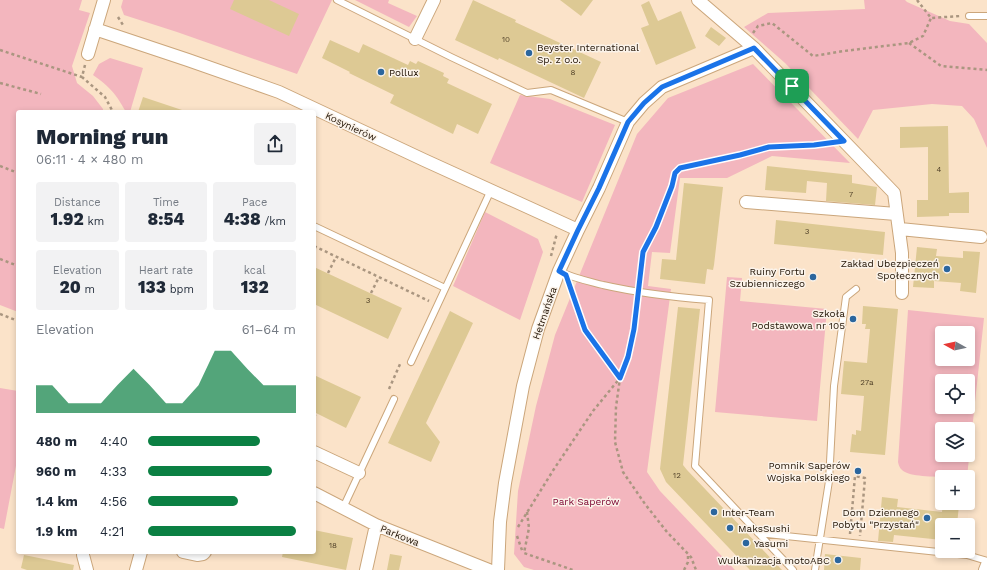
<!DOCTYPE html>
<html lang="en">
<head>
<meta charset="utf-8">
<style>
  body { margin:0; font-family:"Work Sans",sans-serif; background:#f2f2f3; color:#1f2937; height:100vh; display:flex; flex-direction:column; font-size:15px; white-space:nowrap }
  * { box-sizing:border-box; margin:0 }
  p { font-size:13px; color:#747a83 }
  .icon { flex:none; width:22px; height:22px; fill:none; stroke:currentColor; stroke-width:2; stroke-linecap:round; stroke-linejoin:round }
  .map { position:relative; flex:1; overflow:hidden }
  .details { position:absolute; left:16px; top:110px; width:300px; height:444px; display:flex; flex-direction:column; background:#fff; border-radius:4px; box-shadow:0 2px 6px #0003 }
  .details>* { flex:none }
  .needle { width:26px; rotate:278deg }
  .buttons { position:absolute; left:935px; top:326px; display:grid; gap:8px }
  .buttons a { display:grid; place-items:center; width:40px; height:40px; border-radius:4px; background:#fff; box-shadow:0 2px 6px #0003; font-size:20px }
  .pin { position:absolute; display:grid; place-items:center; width:34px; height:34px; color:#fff; margin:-17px; border-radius:8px; box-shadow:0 2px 6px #0006 }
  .round { display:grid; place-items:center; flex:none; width:42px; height:42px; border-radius:4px; background:#f2f2f3 }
  .overview { display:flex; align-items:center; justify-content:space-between; height:68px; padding:0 20px }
  h1 { font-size:22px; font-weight:800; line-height:30px }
  .metrics { display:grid; grid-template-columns:repeat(3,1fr); gap:6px; height:68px; padding:4px 20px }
  .metrics div { display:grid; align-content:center; border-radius:4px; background:#f2f2f3; text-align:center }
  .metrics b { font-size:17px; font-weight:800 }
  .metrics small { font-size:11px; font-weight:400 }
  .metrics p { font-size:11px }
  .chart { height:112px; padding:8px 20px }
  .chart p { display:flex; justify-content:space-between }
  .chart svg { width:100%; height:72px; margin-top:4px; fill:#0b8043; opacity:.7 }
  ul { padding:0 20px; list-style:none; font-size:13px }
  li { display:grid; grid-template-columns:64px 48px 1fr; align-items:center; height:30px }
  li i { height:10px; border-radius:5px; background:#0b8043 }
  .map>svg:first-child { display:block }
  .green { fill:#f3b6be; fill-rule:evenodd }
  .building { fill:#ddc994 }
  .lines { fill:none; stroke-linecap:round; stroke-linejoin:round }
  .service-casing { stroke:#cba67b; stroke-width:8 }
  .minor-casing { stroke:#cba67b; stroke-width:14 }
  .path { stroke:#aa9680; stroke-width:2.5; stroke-dasharray:3 3; stroke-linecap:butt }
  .service { stroke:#fff; stroke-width:6 }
  .minor { stroke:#fff; stroke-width:12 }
  .route-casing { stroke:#fff; stroke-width:8 }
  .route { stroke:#1a73e8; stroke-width:5 }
  .poi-dot { fill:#2b669e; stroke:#fbf3ea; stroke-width:1.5 }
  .labels { text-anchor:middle; stroke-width:3; stroke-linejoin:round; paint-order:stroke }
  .number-label { font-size:8px; fill:#504028 }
  .poi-label { font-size:10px; fill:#211304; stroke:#fbf3ea; text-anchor:end }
  .street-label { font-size:10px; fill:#211304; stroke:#fbf3ea }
  .park-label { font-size:10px; fill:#7a012e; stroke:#fbf3ea }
</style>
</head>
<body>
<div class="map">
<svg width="987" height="570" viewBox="0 0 987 570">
  <rect width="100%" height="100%" fill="#fbe3c9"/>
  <!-- green -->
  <path class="green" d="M0,0H82L79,10L90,13L72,66L77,83L93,96L103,109V112H18V312L0,305Z
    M123,0H332L297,74L177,32L124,15L121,7Z
    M355,0H389L388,3L417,16L409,27Z
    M864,0H905L907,2L950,21L969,24L987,43V148L974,119L962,106L932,104L873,110L858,139L785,63L744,27L768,13L865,9Z
    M110,58L143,68L130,112H126C116,94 110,87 93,75L99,64Z
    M753,64L850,163L772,156L727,178H680L670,253L652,252L648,286L671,289L647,472L660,491L735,570H534L524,567L514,554L518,491L536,406L555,335L637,134L668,98Z
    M520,95L550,99L615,125L582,202L490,163Z
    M485,212L538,239L543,252L520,320L453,286Z
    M727,277L742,278L740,301L827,309L817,421L715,412Z
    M908,310L984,318L967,477C955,477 915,478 905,472C901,470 899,467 898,462ZM942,333H968V359H942ZM942,381H968V407H942ZM942,429H968V455H942Z
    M0,388L18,391V455L4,529L0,528Z"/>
  <!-- building -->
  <path class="building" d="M234,0H269L299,14L289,36L230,9Z
    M473,0L516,20L515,22L601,62L584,98L499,58L498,60L455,40Z
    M560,0H593L581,16Z
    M649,1L658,21L681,11L696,48L656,65L641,28L649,25L641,5Z
    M711,27L726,38L719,46L705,36Z
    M330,40L359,53L363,44L408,65L410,61L416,64L418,61L444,73L443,76L449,79L447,83L492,104L478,134L457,124L453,134L390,103L394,95L349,73L350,72L322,58Z
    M143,97L182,110L181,112H138Z
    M948,126L949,193L969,192V213H949V216L917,217V200H928V147L900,148V127Z
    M767,166L852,175V183L877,187L875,205L826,201L827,183L807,181L806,193L765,190Z
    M684,183L723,187L714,265L713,270L707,269L705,284L660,279L662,259L676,260Z
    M776,220L885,232L883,255L774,244Z
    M917,247L937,249L936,256L963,258V251L980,252L976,293L960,291L961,283L934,281V288L913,287Z
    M314,267L402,308L388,339L314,304Z
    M863,306L898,309L885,455L850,452L852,434L856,435V430L861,431L864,396L841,394L844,361L867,363L870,329H865L866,324H862Z
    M678,307L700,309L683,465L687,470L782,570H750L666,482L660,469Z
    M450,311L473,323L426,423L440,442L431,462L388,443Z
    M314,375L361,397L346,428L314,412Z
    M882,497L898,499L897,507L942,512L943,503L959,505L957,525H942V540L894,535L893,542L878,541Z
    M314,530L353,538L346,570L282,557L283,552H314Z
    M390,554L402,556L399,570H387Z
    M825,554L861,558L860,570H824Z
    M24,555L74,565L73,570H27L21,568Z"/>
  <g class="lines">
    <defs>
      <path id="service" d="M337,0L451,57L527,93L551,90L628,122
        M969,16H987
        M314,226L445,288
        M559,271C572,278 588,281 603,285C638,293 673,297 709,300L695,466L793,570
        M411,362L491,190
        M343,508L394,399
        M758,533L967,555L987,561
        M815,570L829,481L834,386L846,297L856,289"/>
      <path id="minor" d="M698,0L754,48L894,193L902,253V293
        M95,29L188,60L279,92L424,160L578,230
        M415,39L434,0
        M88,54L104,0
        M746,202L896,214
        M900,229L981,237
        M314,452L359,473
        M314,493L376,525L489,570
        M83,552V555L87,570
        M183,552L197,555L203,554L205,552
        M136,570L141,552
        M366,570L376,525
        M498,570L500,522L505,483L523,386L538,329L559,271L578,230L599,188L628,122L644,103L662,87L754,48
        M985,570L987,565"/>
    </defs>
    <!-- service casing -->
    <use href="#service" class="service-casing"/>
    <!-- minor casing -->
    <use href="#minor" class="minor-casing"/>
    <!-- path -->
    <path class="path" d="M917,0L931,18L961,16
      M118,17L123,25
      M753,33L758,26L772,23L813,56L844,51L909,43L923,36L931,18
      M909,43L941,66L987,70
      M0,50L82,77
      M85,65L82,77L105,97L113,112
      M0,83L41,94
      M0,166L18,173
      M314,246L429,301
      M551,256L557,233
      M0,259L18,266
      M328,273L336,257
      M638,284L643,252L656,227L672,186L675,173L680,168L769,147L814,145L829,143
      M371,293L379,277
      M637,301L634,329L628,357L620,378L616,407L615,442L623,472L645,504L667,532L691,557L696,570
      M0,314L18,321
      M389,389L401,362
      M314,417L316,413
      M527,512L529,528L524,553L573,570
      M518,527L554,469L593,411L620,378L585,330L570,286
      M850,534L855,476L865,478L860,536
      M517,536L523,553
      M684,570L688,562V555"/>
    <!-- service -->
    <use href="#service" class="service"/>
    <!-- minor -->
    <use href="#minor" class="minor"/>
  </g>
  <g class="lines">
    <defs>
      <path id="route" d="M754,48L844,141L814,145L769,147L740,155L680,168L675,173L672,186L656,227L643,252L634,329L628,357L620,378L585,330L566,275L559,271L578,230L599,188L628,122L644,103L662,87Z"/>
    </defs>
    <!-- route casing -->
    <use href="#route" class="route-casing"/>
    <!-- route -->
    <use href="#route" class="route"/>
  </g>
  <!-- markers -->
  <g class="poi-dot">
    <circle cx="529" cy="53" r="4"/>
    <circle cx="381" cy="72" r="4"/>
    <circle cx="947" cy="269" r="4"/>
    <circle cx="813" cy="277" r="4"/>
    <circle cx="853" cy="319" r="4"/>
    <circle cx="858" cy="471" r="4"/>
    <circle cx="714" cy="512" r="4"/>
    <circle cx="927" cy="518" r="4"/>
    <circle cx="730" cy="528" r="4"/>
    <circle cx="746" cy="543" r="4"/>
    <circle cx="838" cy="560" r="4"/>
  </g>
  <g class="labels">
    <!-- number labels -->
    <g class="number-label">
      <text x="506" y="42">10</text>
      <text x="573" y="75">8</text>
      <text x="939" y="172">4</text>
      <text x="851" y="197">7</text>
      <text x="807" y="234">3</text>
      <text x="368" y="303">3</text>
      <text x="867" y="385">27a</text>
      <text x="677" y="478">12</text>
      <text x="333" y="548">18</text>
    </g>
    <!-- poi labels -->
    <g class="poi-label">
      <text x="537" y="51" text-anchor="start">Beyster International<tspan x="537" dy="12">Sp. z o.o.</tspan></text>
      <text x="389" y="76" text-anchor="start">Pollux</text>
      <text x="939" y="267">Zakład Ubezpieczeń<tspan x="939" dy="12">Społecznych</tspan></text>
      <text x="805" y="275">Ruiny Fortu<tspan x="805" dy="12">Szubienniczego</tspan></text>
      <text x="845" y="317">Szkoła<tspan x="845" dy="12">Podstawowa nr 105</tspan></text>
      <text x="850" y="469">Pomnik Saperów<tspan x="850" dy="12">Wojska Polskiego</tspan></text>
      <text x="722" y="516" text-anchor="start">Inter-Team</text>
      <text x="919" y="516">Dom Dziennego<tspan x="919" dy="12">Pobytu "Przystań"</tspan></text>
      <text x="738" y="532" text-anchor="start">MaksSushi</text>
      <text x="754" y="547" text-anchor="start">Yasumi</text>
      <text x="830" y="564">Wulkanizacja motoABC</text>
    </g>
    <!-- street labels -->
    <g class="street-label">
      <text transform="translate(351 126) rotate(25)" y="4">Kosynierów</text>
      <text transform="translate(544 313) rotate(-71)" y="4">Hetmańska</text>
      <text transform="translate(400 535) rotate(22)" y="4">Parkowa</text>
    </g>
    <!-- park labels -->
    <g class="park-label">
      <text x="586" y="505">Park Saperów</text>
    </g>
  </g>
</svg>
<div class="buttons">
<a><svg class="needle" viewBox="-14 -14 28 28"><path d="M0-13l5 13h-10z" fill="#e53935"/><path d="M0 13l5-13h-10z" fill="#747a83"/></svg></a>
<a><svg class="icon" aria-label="locate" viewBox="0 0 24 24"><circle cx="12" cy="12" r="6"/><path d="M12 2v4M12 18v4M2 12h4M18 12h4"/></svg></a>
<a><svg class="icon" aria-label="layers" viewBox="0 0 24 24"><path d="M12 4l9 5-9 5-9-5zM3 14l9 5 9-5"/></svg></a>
<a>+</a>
<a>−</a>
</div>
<div class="pin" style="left:792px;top:86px;background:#1e9e55"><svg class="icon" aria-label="arrive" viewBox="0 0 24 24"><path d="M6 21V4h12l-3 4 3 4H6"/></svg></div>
<section class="details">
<div class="overview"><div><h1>Morning run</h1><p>06:11 · 4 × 480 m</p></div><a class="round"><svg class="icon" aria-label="share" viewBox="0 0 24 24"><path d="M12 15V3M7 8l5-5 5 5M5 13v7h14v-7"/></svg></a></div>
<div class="metrics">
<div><p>Distance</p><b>1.92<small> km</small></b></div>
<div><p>Time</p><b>8:54</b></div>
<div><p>Pace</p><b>4:38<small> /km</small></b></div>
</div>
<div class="metrics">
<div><p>Elevation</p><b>20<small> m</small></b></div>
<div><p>Heart rate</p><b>133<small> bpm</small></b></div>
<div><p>kcal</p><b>132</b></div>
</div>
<div class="chart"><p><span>Elevation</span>61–64 m</p>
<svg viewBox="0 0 160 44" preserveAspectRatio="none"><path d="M0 44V27L10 27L20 38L30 38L40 38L50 27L60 17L70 27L80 38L90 38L100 27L110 6L120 6L130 17L140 27L150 27L160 27V44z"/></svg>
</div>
<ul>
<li><b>480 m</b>4:40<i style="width:76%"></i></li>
<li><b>960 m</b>4:33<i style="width:84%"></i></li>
<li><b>1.4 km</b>4:56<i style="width:61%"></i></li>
<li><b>1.9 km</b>4:21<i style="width:100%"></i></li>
</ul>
</section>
</div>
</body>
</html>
